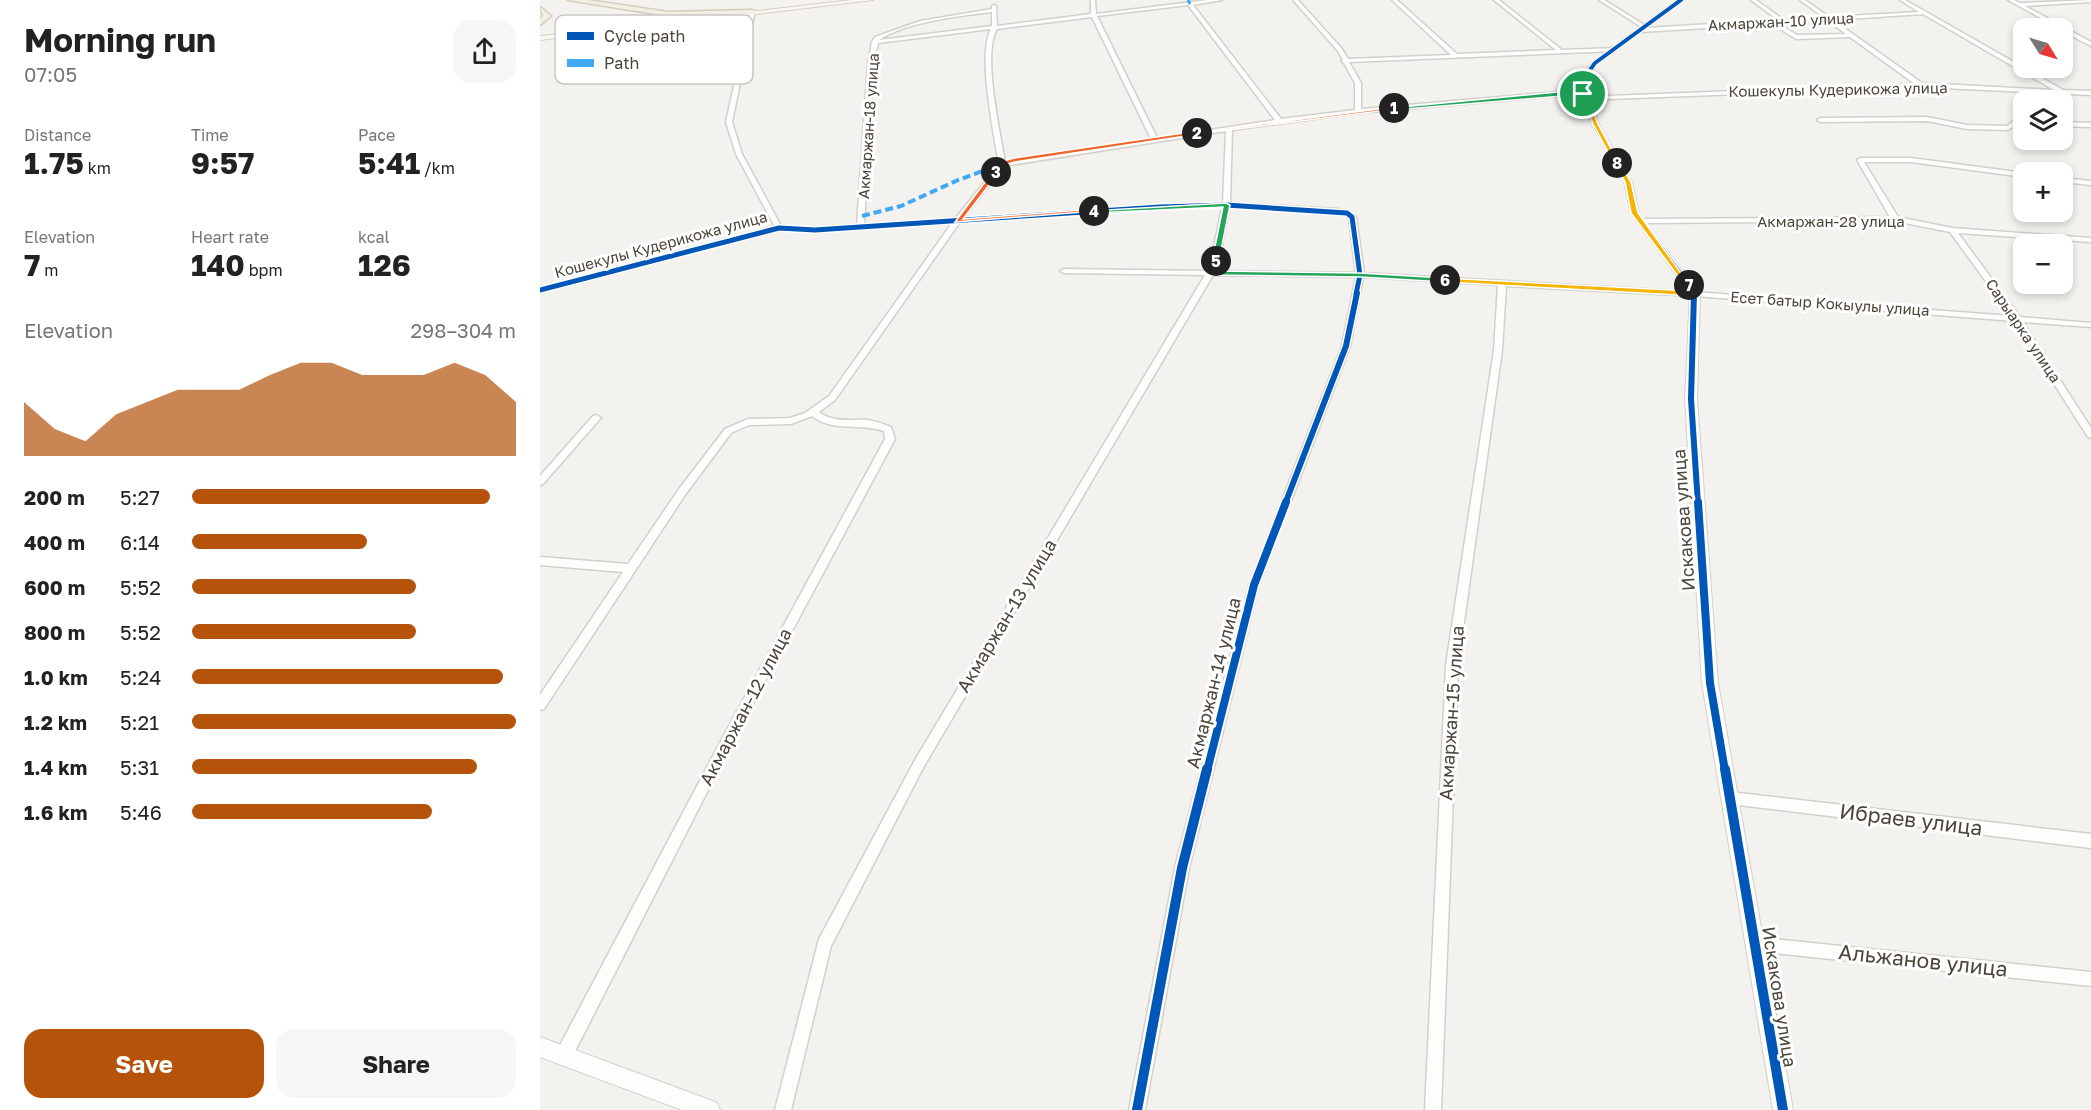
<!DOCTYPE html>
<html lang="en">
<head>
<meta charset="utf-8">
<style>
  body { margin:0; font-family:"Golos Text",sans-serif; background:#f6f6f6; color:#222; height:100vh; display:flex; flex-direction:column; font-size:22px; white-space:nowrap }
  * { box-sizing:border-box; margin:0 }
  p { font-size:20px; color:#767676 }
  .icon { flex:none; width:33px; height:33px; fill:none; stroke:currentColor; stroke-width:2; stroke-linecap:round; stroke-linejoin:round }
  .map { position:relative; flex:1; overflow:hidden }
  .sheet { display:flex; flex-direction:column; background:#fff; width:540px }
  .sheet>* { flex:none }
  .needle { width:39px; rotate:127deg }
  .tools { position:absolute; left:1473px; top:18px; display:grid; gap:12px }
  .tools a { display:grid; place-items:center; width:60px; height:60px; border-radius:12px; background:#fff; box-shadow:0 3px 9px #0003; font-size:30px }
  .pin { position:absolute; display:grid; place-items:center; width:51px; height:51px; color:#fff; margin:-26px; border:3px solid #fff; border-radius:50%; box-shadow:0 2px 6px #0007 }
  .km { position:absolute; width:30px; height:30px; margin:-15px; border-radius:50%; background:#222; color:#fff; font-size:16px; line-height:30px; text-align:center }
  .round { display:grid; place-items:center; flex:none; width:63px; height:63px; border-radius:18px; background:#f6f6f6 }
  .overview { display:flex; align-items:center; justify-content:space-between; height:102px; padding:0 24px }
  h1 { font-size:33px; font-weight:700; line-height:45px }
  .metrics { display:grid; grid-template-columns:repeat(3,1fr); gap:9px; height:102px; padding:6px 24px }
  .metrics div { display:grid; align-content:center }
  .metrics b { font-size:30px; font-weight:700 }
  .metrics small { font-size:16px; font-weight:400 }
  .metrics p { font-size:16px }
  .chart { height:168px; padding:12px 24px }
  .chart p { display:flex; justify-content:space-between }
  .chart svg { width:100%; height:108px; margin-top:6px; fill:#b45309; opacity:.7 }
  .button { display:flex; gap:12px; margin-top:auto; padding:12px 24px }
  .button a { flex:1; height:69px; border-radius:18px; background:#b45309; color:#fff; font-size:24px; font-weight:700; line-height:69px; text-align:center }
  .button a+a { background:#f6f6f6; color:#222 }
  ul { padding:0 24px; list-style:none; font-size:20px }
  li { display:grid; grid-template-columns:96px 72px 1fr; align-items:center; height:45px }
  li i { height:15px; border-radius:8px; background:#b45309 }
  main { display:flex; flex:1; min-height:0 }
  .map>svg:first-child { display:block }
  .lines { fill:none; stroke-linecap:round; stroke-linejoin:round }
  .minor-casing { stroke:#d2d0cb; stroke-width:3 }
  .tertiary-casing { stroke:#d2d0cb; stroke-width:2 }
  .secondary-casing { stroke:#d3cfc5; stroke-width:2 }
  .primary-casing { stroke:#d6cebb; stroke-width:3 }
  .minor { fill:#fdfdfc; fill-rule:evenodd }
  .tertiary { fill:#fdfdfc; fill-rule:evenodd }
  .secondary { fill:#f7f6f1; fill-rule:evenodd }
  .primary { fill:#f2efe6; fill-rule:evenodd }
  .quiet-far1 { stroke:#3fa9f5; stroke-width:3; stroke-dasharray:6 3; stroke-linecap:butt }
  .quiet { stroke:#3fa9f5; stroke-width:4; stroke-dasharray:8 4; stroke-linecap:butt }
  .cycleway-far4-casing { stroke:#fff; stroke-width:6 }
  .cycleway-far3-casing { stroke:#fff; stroke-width:8 }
  .cycleway-far2-casing { stroke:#fff; stroke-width:9 }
  .cycleway-far1-casing { stroke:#fff; stroke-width:12 }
  .cycleway-casing { stroke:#fff; stroke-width:14 }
  .cycleway-far4 { stroke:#0057b8; stroke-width:4 }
  .cycleway-far3 { stroke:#0057b8; stroke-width:5 }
  .cycleway-far2 { stroke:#0057b8; stroke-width:6 }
  .cycleway-far1 { stroke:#0057b8; stroke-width:8 }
  .cycleway { stroke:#0057b8; stroke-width:10 }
  .split-1 { fill:#22a559; stroke:#fff; stroke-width:1.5 }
  .split-2 { fill:#f0652b; stroke:#fff; stroke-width:1.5 }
  .split-3 { fill:#f0652b; stroke:#fff; stroke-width:1.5 }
  .split-4 { fill:#f0652b; stroke:#fff; stroke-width:1.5 }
  .split-5 { fill:#22a559; stroke:#fff; stroke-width:1.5 }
  .split-6 { fill:#22a559; stroke:#fff; stroke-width:1.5 }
  .split-7 { fill:#f5b400; stroke:#fff; stroke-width:1.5 }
  .split-8 { fill:#f5b400; stroke:#fff; stroke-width:1.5 }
  .split-9 { fill:#f5b400; stroke:#fff; stroke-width:1.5 }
  .labels { text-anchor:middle; stroke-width:6; stroke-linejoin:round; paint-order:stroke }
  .far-street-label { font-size:15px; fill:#4b4439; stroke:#fff }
  .street-label { font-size:18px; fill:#4b4439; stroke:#fff }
  .near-street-label { font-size:21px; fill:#4b4439; stroke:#fff }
  .key { fill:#fff; stroke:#c9c7c4; stroke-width:1.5 }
  .key-label { font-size:16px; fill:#4b4439 }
</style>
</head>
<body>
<main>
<section class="sheet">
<div class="overview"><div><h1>Morning run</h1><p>07:05</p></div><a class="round"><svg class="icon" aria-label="share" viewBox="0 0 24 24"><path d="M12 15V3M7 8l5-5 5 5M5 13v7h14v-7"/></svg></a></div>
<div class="metrics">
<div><p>Distance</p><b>1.75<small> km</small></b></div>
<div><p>Time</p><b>9:57</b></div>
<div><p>Pace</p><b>5:41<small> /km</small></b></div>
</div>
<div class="metrics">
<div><p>Elevation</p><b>7<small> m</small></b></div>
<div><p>Heart rate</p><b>140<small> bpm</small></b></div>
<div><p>kcal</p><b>126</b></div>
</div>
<div class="chart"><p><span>Elevation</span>298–304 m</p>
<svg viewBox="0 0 160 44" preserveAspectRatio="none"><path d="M0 44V22L10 33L20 38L30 27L40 22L50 17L60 17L70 17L80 11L90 6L100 6L110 11L120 11L130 11L140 6L150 11L160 22V44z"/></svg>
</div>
<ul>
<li><b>200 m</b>5:27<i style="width:92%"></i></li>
<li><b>400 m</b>6:14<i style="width:54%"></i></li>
<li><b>600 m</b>5:52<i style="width:69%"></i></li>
<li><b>800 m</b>5:52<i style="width:69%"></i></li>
<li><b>1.0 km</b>5:24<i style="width:96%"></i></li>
<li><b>1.2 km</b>5:21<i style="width:100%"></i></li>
<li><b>1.4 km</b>5:31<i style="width:88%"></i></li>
<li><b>1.6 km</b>5:46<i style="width:74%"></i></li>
</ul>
<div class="button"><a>Save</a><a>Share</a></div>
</section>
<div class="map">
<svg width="1551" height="1110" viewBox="0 0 1551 1110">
  <rect width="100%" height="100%" fill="#f4f2ee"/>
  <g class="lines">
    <defs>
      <path id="minor" d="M551,0H555L556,14L668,0H682L653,5L741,119L815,110V83L804,63L801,61L803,60L798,51L753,0H758L802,49L808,59L911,55L852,0H857L917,54L1016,50L954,0H959L1022,50L1077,48L1075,51L809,62L821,83V109L1017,92H1043L1046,94L1043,96H1017L818,113L692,130L690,203L798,209L809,212L816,217L824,273L1155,292L1471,316L1410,232L1355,221L1101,223L1097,221L1101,219L1350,217L1317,160L1320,158H1371L1484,173V177L1371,162H1324L1358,217L1412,228L1551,238V242L1418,233L1480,317L1551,323V327L1483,322L1551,428V438L1548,437L1474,321L1155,296L966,286L962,350L918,665L901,1110H885L906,665L954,350L958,285L823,277L810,346L719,585L649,868L605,1110H589L635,868L709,585L802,346L816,277L673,275L383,768L291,946L251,1110H235L279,939L375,760L665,275L524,273L520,271L524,269L668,271L670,267L682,207L620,209L420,222L295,400L279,412C293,423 310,419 327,420C336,421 343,424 351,427L355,439L191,745L30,1061L24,1063L18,1061L16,1055L18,1049L183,737L345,439L344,431C319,423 293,432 272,416L251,424L209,425L191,433L145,495L4,709L0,710V695L83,572L0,565V557L88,564L139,489L185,429L208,419L250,418L265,413L289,396L412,223L275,232L239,230L0,292V288L235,227L196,154L186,122L211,10L215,11L192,122L202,154L241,226L275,228L317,225L328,63L332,42L335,37L380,21L452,9V6L454,5L456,6L457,26L551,14ZM648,5L735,120L617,138L557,16ZM452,12V26L339,40C366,22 419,16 452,12ZM552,17L611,139L465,162C460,131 442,54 457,29ZM451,29C437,54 454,134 459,164L415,219L324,225L334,63L338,43ZM686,131L683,203L620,205L423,218L464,166ZM689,207L805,215L809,218L816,273L676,271L678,267Z
        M1059,0H1064L1106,26V28L1238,20L1211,0H1216L1244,20L1283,17L1260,0H1265L1289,17L1379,12L1360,0H1365L1523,90L1551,91V95L1381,87L1044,100L1041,98L1042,97L1375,84L1310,37L1256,39L1232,24L1100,32L1098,29L1103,28ZM1383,14L1514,90L1382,83L1293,20ZM1287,20L1306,34L1257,35L1238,23L1245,25L1247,23Z
        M1468,0H1474L1480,3L1551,0V2L1485,6L1551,42V46L1522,31V28H1519Z
        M1387,117L1427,125L1467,126L1474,121L1484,120V124H1477L1468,130L1427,129L1387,121L1280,122L1277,120L1280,118Z
        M1522,122L1551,123V127L1522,126Z
        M1522,178L1551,181V185L1522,182Z
        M56,415L61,418L59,420L3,484L0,485V476L53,416Z
        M1190,792L1551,834V848L1190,804L1185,802L1184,798L1185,794Z
        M1215,937L1551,972V986L1215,951L1210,949L1208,944L1210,939Z"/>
      <path id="tertiary" d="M1137,0H1144L1057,64L1050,72L1047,94L1059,124L1092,182L1099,213L1160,294L1157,399L1178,683L1253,1110H1233L1162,683L1145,399L1150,294L1091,213L1084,182L1051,124L1039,94L1043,72L1053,62Z
        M0,1037L170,1100L177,1103L180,1110H142L0,1057Z"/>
      <path id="secondary" d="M312,0H333L0,40V36Z"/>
      <path id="primary" d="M28,0H48L128,12L211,10L215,12L211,14L128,16Z
        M0,7L11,16L0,25V19L3,16Z"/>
    </defs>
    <!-- minor casing -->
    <use href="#minor" class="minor-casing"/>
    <!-- tertiary casing -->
    <use href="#tertiary" class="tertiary-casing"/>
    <!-- secondary casing -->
    <use href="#secondary" class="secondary-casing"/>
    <!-- primary casing -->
    <use href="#primary" class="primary-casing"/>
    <!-- minor -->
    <use href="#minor" class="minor"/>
    <!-- tertiary -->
    <use href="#tertiary" class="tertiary"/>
    <!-- secondary -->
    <use href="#secondary" class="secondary"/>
    <!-- primary -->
    <use href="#primary" class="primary"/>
    <!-- quiet-far1 -->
    <path class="quiet-far1" d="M648,0L650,4"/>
    <!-- quiet -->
    <path class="quiet" d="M322,216L361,206L418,180L462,164"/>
    <defs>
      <path id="cycleway-far4" d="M1058,130C1046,108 1037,84 1055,63L1141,0"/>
      <path id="cycleway-far3" d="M1057,128L1088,182L1095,213L1155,294
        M0,290L239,228L275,230L620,207L686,205L807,213L812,217L820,275L816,294"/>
      <path id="cycleway-far2" d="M1154,293L1151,399L1158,504
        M745,504L806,346L817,293"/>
      <path id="cycleway-far1" d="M1158,502L1170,683L1185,771
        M667,771L714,585L746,502"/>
      <path id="cycleway" d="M1185,769L1243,1110
        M597,1110L642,868L667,769"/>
    </defs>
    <!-- cycleway-far4 casing -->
    <use href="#cycleway-far4" class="cycleway-far4-casing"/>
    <!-- cycleway-far3 casing -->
    <use href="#cycleway-far3" class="cycleway-far3-casing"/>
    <!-- cycleway-far2 casing -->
    <use href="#cycleway-far2" class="cycleway-far2-casing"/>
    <!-- cycleway-far1 casing -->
    <use href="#cycleway-far1" class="cycleway-far1-casing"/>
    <!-- cycleway casing -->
    <use href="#cycleway" class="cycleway-casing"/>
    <!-- cycleway-far4 -->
    <use href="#cycleway-far4" class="cycleway-far4"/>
    <!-- cycleway-far3 -->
    <use href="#cycleway-far3" class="cycleway-far3"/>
    <!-- cycleway-far2 -->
    <use href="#cycleway-far2" class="cycleway-far2"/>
    <!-- cycleway-far1 -->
    <use href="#cycleway-far1" class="cycleway-far1"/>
    <!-- cycleway -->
    <use href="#cycleway" class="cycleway"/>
  </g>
  <!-- split-1 -->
  <path class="split-1" d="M1017,92L1046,94L854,110L851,108Z"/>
  <!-- split-2 -->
  <path class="split-2" d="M854,107L856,109L657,134L654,133Z"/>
  <!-- split-3 -->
  <path class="split-3" d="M657,131L659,134L475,162L464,165L458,173L453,172L460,162L474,158Z"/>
  <!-- split-4 -->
  <path class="split-4" d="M454,170L459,172L423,219L554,209L557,211L415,222Z"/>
  <!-- split-5 -->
  <path class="split-5" d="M686,203L690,205L679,261L676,263L672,261L683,207L554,213L550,211Z"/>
  <!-- split-6 -->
  <path class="split-6" d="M673,259L679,261L675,271L820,273L905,278L909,280L905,282L820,277L671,275L667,273Z"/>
  <!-- split-7 -->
  <path class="split-7" d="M903,278L1150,291L1145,285L1149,283L1158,294L1155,296L905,282Z"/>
  <!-- split-8 -->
  <path class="split-8" d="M1075,162H1079L1091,182L1098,213L1151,287H1146L1091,213L1085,182Z"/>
  <!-- split-9 -->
  <path class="split-9" d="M1042,92L1046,94L1058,124L1079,164L1074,163L1053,124Z"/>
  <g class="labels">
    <!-- far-street labels -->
    <g class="far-street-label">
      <text transform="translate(1241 22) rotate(-3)" y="5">Акмаржан-10 улица</text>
      <text transform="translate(1298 90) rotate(-1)" y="5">Кошекулы Кудерикожа улица</text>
      <text transform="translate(329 126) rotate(-86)" y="5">Акмаржан-18 улица</text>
      <text x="1291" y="227">Акмаржан-28 улица</text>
      <text transform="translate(121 245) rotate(-15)" y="5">Кошекулы Кудерикожа улица</text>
      <text transform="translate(1290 304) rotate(4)" y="5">Есет батыр Кокыулы улица</text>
      <text transform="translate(1483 331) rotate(56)" y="5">Сарыарка улица</text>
    </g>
    <!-- street labels -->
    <g class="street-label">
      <text transform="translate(1144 520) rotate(-94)" y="6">Искакова улица</text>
      <text transform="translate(467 616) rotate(-59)" y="6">Акмаржан-13 улица</text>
      <text transform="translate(674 683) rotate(-76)" y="6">Акмаржан-14 улица</text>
      <text transform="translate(206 707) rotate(-62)" y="6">Акмаржан-12 улица</text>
      <text transform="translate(912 713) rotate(-86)" y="6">Акмаржан-15 улица</text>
      <text transform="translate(1239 997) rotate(81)" y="6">Искакова улица</text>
    </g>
    <!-- near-street labels -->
    <g class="near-street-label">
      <text transform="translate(1371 820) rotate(7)" y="7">Ибраев улица</text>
      <text transform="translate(1383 961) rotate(6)" y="7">Альжанов улица</text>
    </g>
  </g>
  <!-- legend -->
  <rect x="15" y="15" width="198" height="69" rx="9" class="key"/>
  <rect x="27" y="32" width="27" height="8" fill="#0057b8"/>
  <rect x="27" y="59" width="27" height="8" fill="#3fa9f5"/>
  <g class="key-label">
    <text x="64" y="42">Cycle path</text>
    <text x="64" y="69">Path</text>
  </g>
</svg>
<div class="tools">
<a><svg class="needle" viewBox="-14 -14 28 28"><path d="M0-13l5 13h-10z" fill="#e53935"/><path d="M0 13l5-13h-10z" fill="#767676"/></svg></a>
<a><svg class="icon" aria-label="layers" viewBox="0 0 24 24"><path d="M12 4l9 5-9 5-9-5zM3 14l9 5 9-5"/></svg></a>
<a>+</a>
<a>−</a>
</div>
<div class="pin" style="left:1043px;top:94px;background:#1e9e55"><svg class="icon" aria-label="arrive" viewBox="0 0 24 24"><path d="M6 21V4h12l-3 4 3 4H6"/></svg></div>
<b class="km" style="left:854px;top:108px">1</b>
<b class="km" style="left:657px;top:133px">2</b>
<b class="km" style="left:456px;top:172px">3</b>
<b class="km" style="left:554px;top:211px">4</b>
<b class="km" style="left:676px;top:261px">5</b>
<b class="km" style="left:905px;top:280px">6</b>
<b class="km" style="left:1149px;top:285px">7</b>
<b class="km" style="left:1077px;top:163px">8</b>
</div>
</main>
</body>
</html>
